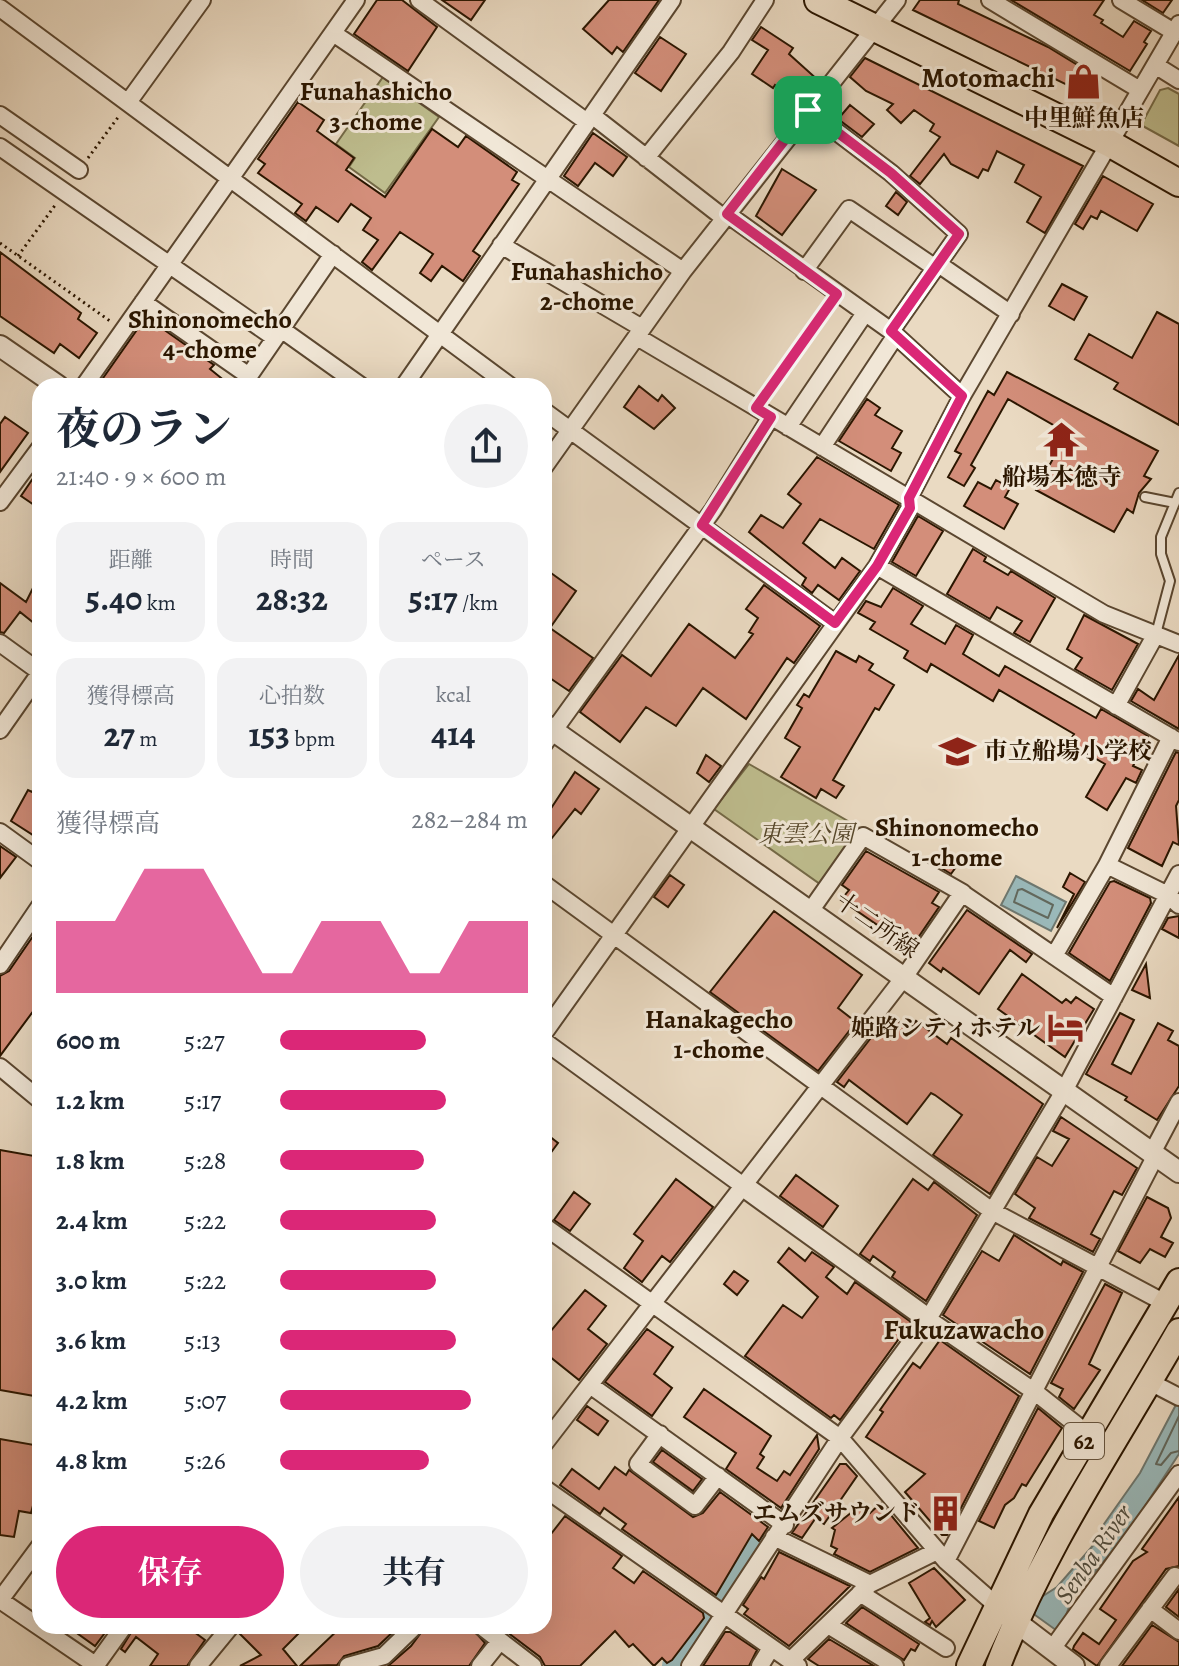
<!DOCTYPE html>
<html lang="ja">
<head>
<meta charset="utf-8">
<style>
  body { margin:0; font-family:Alegreya,"Noto Serif JP",serif; background:#f2f2f3; color:#1f2937; height:100vh; display:flex; flex-direction:column; font-size:30px; white-space:nowrap }
  * { box-sizing:border-box; margin:0 }
  p { font-size:26px; color:#747a83 }
  .icon { flex:none; width:44px; height:44px; fill:none; stroke:currentColor; stroke-width:2; stroke-linecap:round; stroke-linejoin:round }
  .map { position:relative; flex:1; overflow:hidden }
  .sheet { position:absolute; left:32px; top:378px; width:520px; height:1256px; display:flex; flex-direction:column; background:#fff; border-radius:24px; box-shadow:0 8px 32px #0002 }
  .sheet>* { flex:none }
  .pin { position:absolute; display:grid; place-items:center; width:68px; height:68px; color:#fff; margin:-34px; border-radius:16px; box-shadow:0 4px 12px #0006 }
  .round { display:grid; place-items:center; flex:none; width:84px; height:84px; border-radius:42px; background:#f2f2f3 }
  .overview { display:flex; align-items:center; justify-content:space-between; height:136px; padding:0 24px }
  h1 { font-size:44px; font-weight:700; line-height:60px }
  .figures { display:grid; grid-template-columns:repeat(3,1fr); gap:12px; height:136px; padding:8px 24px }
  .figures div { display:grid; align-content:center; border-radius:20px; background:#f2f2f3; text-align:center }
  .figures b { font-size:34px; font-weight:700 }
  .figures small { font-size:22px; font-weight:400 }
  .figures p { font-size:22px }
  .chart { height:224px; padding:16px 24px }
  .chart p { display:flex; justify-content:space-between }
  .chart svg { width:100%; height:144px; margin-top:8px; fill:#db2777; opacity:.7 }
  .cta { display:flex; gap:16px; margin-top:auto; padding:16px 24px }
  .cta a { flex:1; height:92px; border-radius:48px; background:#db2777; color:#fff; font-size:32px; font-weight:700; line-height:92px; text-align:center }
  .cta a+a { background:#f2f2f3; color:#1f2937 }
  ul { padding:0 24px; list-style:none; font-size:26px }
  li { display:grid; grid-template-columns:128px 96px 1fr; align-items:center; height:60px }
  li i { height:20px; border-radius:10px; background:#db2777 }
  .map>svg:first-child { display:block }
  .green { fill:#bebd8e; stroke:#746a47; stroke-width:2 }
  .water { fill:#9ab9ba; stroke:#6e7870; stroke-width:2 }
  .lines { fill:none; stroke-linecap:round; stroke-linejoin:round }
  .shore { stroke:#62685d; stroke-width:2 }
  .river { stroke:#9ab9ba; stroke-width:28 }
  .building { fill:#d38e7a; stroke:#2b1600; stroke-width:2 }
  .service-casing { stroke:#5b4730; stroke-width:12 }
  .minor-casing { stroke:#5b4730; stroke-width:20 }
  .tertiary-casing { stroke:#5b4730; stroke-width:24 }
  .primary-casing { stroke:#2b1600; stroke-width:28 }
  .trunk-casing { stroke:#2b1600; stroke-width:30 }
  .path { stroke:#2b1600; stroke-width:3; stroke-dasharray:2 4; stroke-linecap:butt }
  .service { stroke:#f1e7d7; stroke-width:8 }
  .minor { stroke:#f1e7d7; stroke-width:16 }
  .tertiary { stroke:#f1e7d7; stroke-width:20 }
  .primary { stroke:#eadac2; stroke-width:24 }
  .trunk { stroke:#eadac2; stroke-width:26 }
  .route-casing { stroke:#fff; stroke-width:16 }
  .route { stroke:#db2777; stroke-width:10 }
  .labels { text-anchor:middle; stroke-width:6; stroke-linejoin:round; paint-order:stroke }
  .shield { fill:#f1e7d7; stroke:#665540; stroke-width:2 }
  .shield-label { font-size:22px; font-weight:bold; fill:#2b1600 }
  .poi-label { font-size:24px; font-weight:bold; fill:#2b1600; stroke:#f1e7d7 }
  .park-label { font-size:24px; font-style:italic; fill:#57482b; stroke:#f1e7d7 }
  .street-label { font-size:24px; fill:#2b1600; stroke:#f1e7d7 }
  .neighbourhood-label { font-size:26px; font-weight:bold; fill:#2b1600; stroke:#f1e7d7 }
  .water-label { font-size:26px; font-style:italic; fill:#524f41; stroke:#f1e7d7 }
  .quarter-label { font-size:28px; font-weight:bold; fill:#2b1600; stroke:#f1e7d7 }
</style>
</head>
<body>
<div class="map">
<svg width="1179" height="1666" viewBox="0 0 1179 1666">
  <rect width="100%" height="100%" fill="#eadac2"/>
  <filter id="stains"><feTurbulence type="fractalNoise" baseFrequency=".0025" numOctaves="4"/><feColorMatrix values="0 0 0 0 .2 0 0 0 0 .09 0 0 0 0 .02 0 0 0 .5 -.17"/></filter>
  <radialGradient id="worn" r=".72"><stop offset=".6" stop-color="#630" stop-opacity="0"/><stop offset="1" stop-color="#630" stop-opacity=".3"/></radialGradient>
  <!-- green -->
  <path class="green" d="M383,77L439,117L385,193L349,167L355,158L336,144Z
    M1168,88L1179,94V146L1141,125L1160,90Z
    M749,764L860,828L820,884L714,809Z"/>
  <!-- water -->
  <path class="water" d="M1016,876L1066,902L1051,931L1001,905Z
    M1179,1399V1454L1124,1538L1072,1598L1060,1633L1035,1615L1032,1603L1057,1587L1103,1534L1104,1524L1140,1473Z"/>
  <g class="lines">
    <!-- shore -->
    <path class="shore" d="M1022,889L1053,905L1048,918L1014,902L1018,890Z
      M1179,1416L1156,1464L1161,1465L1171,1453L1179,1451"/>
    <!-- river -->
    <path class="river" d="M676,1666L755,1546"/>
  </g>
  <!-- building -->
  <path class="building" d="M377,0H402L437,27L408,71L354,34Z
    M442,0H485L471,20Z
    M609,0H659L623,52L617,47L612,54L583,29Z
    M920,0H959L958,4L1048,47L1097,77L1088,95L913,10Z
    M1011,0H1104L1094,15L1103,20L1101,23L1123,37L1134,21L1151,31L1144,42L1147,44L1130,71Z
    M1142,0H1172L1163,13Z
    M761,27L793,48L789,54L819,81L799,104L775,85L773,88L752,74L768,50L752,40Z
    M660,37L686,54L661,91L635,73Z
    M865,58L1083,166L1045,233L1027,222L1041,197L1015,182L1024,165L997,151L988,171L983,169L978,178L951,164L944,154L920,184L910,176L940,137L930,131L934,124L914,110L901,123L887,110L893,104L866,91L850,77Z
    M298,102L324,120L317,131L354,158L346,170L385,197L432,129L458,147L466,136L517,172L512,180L519,184L473,251L480,256L463,281L442,266L431,281L420,273L433,254L400,232L372,270L362,262L378,240L363,230L371,218L351,204L338,222L316,207L306,221L295,213L302,204L258,173L265,164L258,159Z
    M850,105L874,124L862,137L838,119Z
    M593,133L627,157L613,176L595,163L578,186L564,176Z
    M782,169L816,190L782,235L756,216Z
    M1103,176L1153,204L1137,231L1101,211L1097,219L1091,216L1083,229L1075,224Z
    M896,192L907,202L898,215L886,206Z
    M0,252L81,313L78,319L97,333L79,358L60,344L54,353L0,316Z
    M1062,284L1087,297L1074,320L1049,306Z
    M1157,312L1179,324V425L1114,389L1118,383L1075,359L1089,334L1132,358Z
    M146,317L214,365L210,369L231,386H134L125,380L120,386H108L101,381Z
    M1007,372L1158,451L1144,476L1151,479L1139,493L1133,513L1127,509L1114,532L1036,490L1067,433L1008,399L971,465L975,468L964,486L948,477L961,454L955,451L988,391L994,395Z
    M639,386L658,401L662,395L675,408L654,429L624,407Z
    M867,399L880,408L875,415L902,431L892,448L901,453L891,471L839,441Z
    M5,417L28,433L0,472V424Z
    M817,457L899,505L874,549L820,519L803,543L835,568L842,558L860,571L839,600L818,585L812,593L802,585L806,578L749,532L761,515L783,528L801,504L788,494Z
    M40,468V509L21,496Z
    M996,480L1010,488L1005,497L1018,504L1004,529L964,506L978,482L991,489Z
    M918,516L943,531L916,576L892,562Z
    M973,549L986,557L984,561L1008,575L1011,571L1055,598L1030,642L1014,633L1022,621L997,607L990,619L947,594Z
    M544,568L576,591L550,628L593,658L569,691L544,674Z
    M40,574V628L20,612L4,633L0,632V583L26,602Z
    M764,585L820,626L794,663L787,658L746,719L703,688L676,726L646,707L620,742L580,712L622,655L651,676L689,624L735,658L753,634L749,632L758,618L746,609Z
    M893,588L923,606L911,624L945,644L956,625L973,635L963,654L999,676L1005,666L1096,718L1101,709L1148,736L1133,766L1142,770L1136,783L1126,778L1107,810L1086,797L1105,764L1069,743L1074,734L999,690L993,701L931,664L927,672L904,658L908,651L870,629L875,622L858,613L866,601L881,607Z
    M1084,615L1138,644L1112,690L1075,669L1082,658L1067,649Z
    M836,651L856,662L859,656L873,664L869,670L894,685L879,710L875,708L833,780L844,786L836,798L821,789L816,798L781,777L800,747L785,738L802,708L797,705L804,694L809,697Z
    M1179,655V729L1131,701L1138,689L1154,700Z
    M1176,752L1179,753V800L1176,806L1179,845L1173,842L1162,866L1128,848Z
    M706,755L721,766L709,782L697,773Z
    M575,772L599,789L581,814L575,809L544,848V819Z
    M40,780V824L33,835L11,821L28,790L32,792Z
    M0,846L16,857L0,878Z
    M866,851L939,892L932,903L939,907L911,948L841,900L849,890L842,885Z
    M941,855L958,864L951,874L935,864Z
    M1070,873L1085,882L1057,928L1074,894L1063,887Z
    M670,875L684,885L668,907L654,897Z
    M1114,881L1150,898L1151,903L1110,981L1069,953L1110,882Z
    M967,910L1032,954L1026,962L1010,950L979,994L943,968L941,972L929,963Z
    M774,911L862,975L838,1008L856,1022L818,1071L710,992Z
    M1179,916V938L1162,929L1168,918Z
    M40,926L35,957L40,960V1002L0,1056V976L9,971Z
    M1146,964L1150,998L1132,990Z
    M1022,974L1062,1003L1066,999L1071,1003L1076,997L1094,1009L1065,1057L998,1009Z
    M1120,1013L1134,1020L1112,1064L1131,1074L1158,1023L1173,1031L1168,1040L1179,1046V1086L1157,1120L1125,1100L1127,1097L1086,1074Z
    M895,1019L909,1030L916,1021L947,1044L951,1038L1043,1104L990,1194L933,1155L962,1115L935,1095L931,1093L907,1124L849,1080L844,1087L837,1082L877,1030L883,1034Z
    M1061,1117L1137,1168L1122,1195L1114,1191L1091,1234L1100,1239L1093,1252L1029,1218L1035,1208L1015,1194L1037,1157L1052,1166L1069,1139L1053,1131Z
    M544,1132L558,1143L544,1162Z
    M0,1150L40,1157V1397L0,1390Z
    M796,1175L838,1206L823,1227L780,1196Z
    M676,1179L713,1207L670,1262L662,1256L642,1282L624,1268L643,1241L634,1234Z
    M913,1179L928,1190L934,1182L977,1215L926,1301L892,1277L895,1272L873,1256L870,1261L860,1254Z
    M574,1192L590,1204L570,1231L554,1220Z
    M1147,1197L1168,1208L1171,1218L1161,1237L1173,1243L1165,1257L1150,1249L1140,1263L1118,1251Z
    M1014,1235L1061,1265L1063,1261L1083,1272L1030,1374L943,1315L982,1251L999,1261Z
    M789,1248L805,1261L812,1252L834,1267L826,1277L847,1294L855,1282L911,1322L840,1420L834,1415L831,1418L745,1356L783,1305L802,1318L818,1297L778,1262Z
    M734,1271L748,1281L737,1295L724,1284Z
    M1105,1284L1122,1293L1089,1364L1100,1370L1074,1409L1059,1397L1063,1389L1051,1383Z
    M585,1290L606,1306L588,1329L607,1344L579,1380L544,1352V1339Z
    M647,1329L673,1347L654,1374L672,1388L652,1416L605,1382Z
    M940,1340L1019,1396L947,1535H942L905,1492L925,1474L866,1437L883,1412L880,1410L913,1363L920,1368Z
    M704,1389L771,1436L760,1454L764,1457L757,1468L777,1481L784,1471L790,1475L817,1435L819,1449L781,1508L726,1469L736,1453L684,1417Z
    M587,1406L608,1421L598,1435L577,1420Z
    M1038,1408L1062,1428L1026,1486L1022,1484L1014,1498L1005,1505L994,1528L979,1521Z
    M0,1439L40,1446V1479L31,1513L19,1511L14,1537L0,1535Z
    M662,1450L702,1479L693,1491L653,1462Z
    M840,1464H846L857,1476L824,1524L815,1519L802,1538L792,1533Z
    M615,1467L626,1475L629,1470L693,1517L703,1513L720,1492L768,1527L759,1541L752,1534L716,1595L622,1529L626,1524L604,1508L600,1514L560,1485L572,1469L599,1489Z
    M1179,1497V1566L1166,1569L1097,1666L1073,1649L1074,1646L1083,1633L1099,1644L1116,1620L1100,1609L1133,1561L1147,1552L1142,1549Z
    M881,1503L918,1548L870,1572L834,1554L837,1549L831,1546L835,1530L832,1528L862,1504L870,1513Z
    M565,1516L622,1556L613,1568L634,1583L643,1571L703,1613L704,1618L672,1660L667,1663L662,1658L654,1666L633,1644L629,1647L615,1631L580,1666H545L540,1657L499,1626H544V1543Z
    M779,1552L850,1586L789,1646L744,1614L748,1609L743,1605L761,1577L764,1579Z
    M934,1568L965,1600L936,1627L932,1621L930,1625L925,1622L930,1618L909,1583Z
    M1179,1589V1617L1166,1607Z
    M862,1607L919,1644L915,1651L911,1649L904,1660L846,1623Z
    M1152,1625L1179,1642V1666H1122Z
    M67,1626H110L95,1646Z
    M135,1626H186L205,1640L187,1666H150L158,1654L136,1637L125,1652L121,1649Z
    M242,1626H306L283,1649L297,1666H240L261,1655L239,1633Z
    M342,1626L396,1629L378,1646L344,1656L337,1665L300,1666Z
    M426,1626H470L485,1643L469,1666H388L411,1646Z
    M725,1632H730L757,1650L749,1666H703Z
    M829,1639L874,1666H819L808,1659Z"/>
  <g class="lines">
    <defs>
      <path id="service" d="M1145,497L1175,503
        M1156,634L1170,581L1161,554V537L1179,493"/>
      <path id="minor" d="M419,0L587,122
        M990,0L1140,90
        M1121,0L1174,32
        M0,8L510,386
        M333,33L683,271
        M1155,65L1179,80
        M129,101L202,0
        M808,110L891,173L959,234L891,331
        M0,115L79,170
        M593,116L724,218
        M0,147L275,338
        M646,158L731,52L765,0
        M727,214L891,331L962,396
        M501,245L642,328
        M937,263L1011,314
        M804,271L849,209L934,267
        M143,302L249,376
        M281,329L361,386
        M639,338L1104,614L1179,644
        M84,386L356,0
        M242,386L333,254
        M404,386L672,0
        M544,411L835,623
        M788,427L865,313
        M822,447L896,335
        M544,467L683,271L897,0
        M0,502L40,448
        M877,566L1179,742
        M0,643L40,672
        M1116,706L1156,634
        M0,730L40,673
        M544,744L713,510L771,417
        M0,832L40,861
        M1107,865L1168,895L1179,905
        M544,884L992,1211L1167,1304
        M811,910L863,836L963,893
        M1054,956L1107,865L1171,737
        M0,965L40,906
        M544,1033L877,566L910,508L909,498L962,396L1179,24
        M544,1041L742,1185
        M0,1067L40,1100
        M1152,1153L1179,1102
        M544,1226L840,1438L946,1561L996,1605
        M928,1319L1035,1392L1088,1434
        M1150,1382L1179,1397
        M590,1385L785,1525
        M660,1434L638,1464L695,1506L718,1476
        M544,1444L905,976L962,893L1114,997
        M544,1488L798,1666
        M774,1537L870,1584
        M946,1561L1156,1155
        M860,1593L946,1648
        M0,1600L97,1666
        M0,1600L40,1546
        M1150,1609L1179,1631
        M828,1625L895,1666
        M481,1626L533,1666
        M1052,1649L1179,1474
        M790,1661L870,1584L937,1551
        M96,1665L124,1626
        M198,1666L231,1626
        M348,1666L384,1656L415,1626
        M480,1666L500,1641
        M690,1666L840,1438L928,1319L1064,1091L1179,874
        M760,1666L771,1648
        M1108,1666L1175,1576"/>
      <path id="tertiary" d="M0,346L58,386
        M544,724L1179,1172
        M742,1185L928,1319
        M1007,1615L1074,1666"/>
      <path id="primary" d="M969,1666L1041,1514L1179,1281
        M998,1666C1044,1546 1116,1442 1179,1331"/>
      <path id="trunk" d="M818,0L1109,143L1179,183"/>
    </defs>
    <!-- service casing -->
    <use href="#service" class="service-casing"/>
    <!-- minor casing -->
    <use href="#minor" class="minor-casing"/>
    <!-- tertiary casing -->
    <use href="#tertiary" class="tertiary-casing"/>
    <!-- primary casing -->
    <use href="#primary" class="primary-casing"/>
    <!-- trunk casing -->
    <use href="#trunk" class="trunk-casing"/>
    <!-- path -->
    <path class="path" d="M88,158L119,116
      M0,243L110,321
      M18,256L56,204
      M766,395L828,307"/>
    <!-- service -->
    <use href="#service" class="service"/>
    <!-- minor -->
    <use href="#minor" class="minor"/>
    <!-- tertiary -->
    <use href="#tertiary" class="tertiary"/>
    <!-- primary -->
    <use href="#primary" class="primary"/>
    <!-- trunk -->
    <use href="#trunk" class="trunk"/>
  </g>
  <g class="lines">
    <defs>
      <path id="route" d="M808,110L891,173L959,234L891,331L962,396L909,498L910,508L877,566L835,623L702,525L771,417L756,408L837,294L727,214Z"/>
    </defs>
    <!-- route casing -->
    <use href="#route" class="route-casing"/>
    <!-- route -->
    <use href="#route" class="route"/>
  </g>
  <!-- icons -->
  <defs>
    <symbol id="shop-bare" viewBox="-9 -9 18 18"><path d="M-5-2.5h2.3a2.7 3.5 0 0 1 5.4 0H5L5.5 6h-11ZM-1.5-2.5h3a1.5 2.3 0 0 0-3 0Z" fill="#8f2418" stroke="#f1e7d7" stroke-width="2.5" paint-order="stroke"/></symbol>
    <symbol id="temple-bare" viewBox="-9 -9 18 18"><path d="M0-6L5-2H3V0L6.5 2.5H4V6H1.5V3h-3V6H-4V2.5H-6.5L-3 0V-2H-5Z" fill="#8f2418" stroke="#f1e7d7" stroke-width="2.5" paint-order="stroke"/></symbol>
    <symbol id="school-bare" viewBox="-9 -9 18 18"><path d="M0-5L7-2L0 1L-7-2ZM-4 1L0 2.5L4 1V4Q0 6-4 4Z" fill="#8f2418" stroke="#f1e7d7" stroke-width="2.5" paint-order="stroke"/></symbol>
    <symbol id="hotel-bare" viewBox="-9 -9 18 18"><path d="M-6-4.5h1.5V1H6V5H4.5V3h-9V5H-6ZM-4 0a1.8 1.8 0 1 1 3.6 0ZM.5 0V-2.5h3Q6-2.5 6 0Z" fill="#8f2418" stroke="#f1e7d7" stroke-width="2.5" paint-order="stroke"/></symbol>
    <symbol id="building-bare" viewBox="-9 -9 18 18"><path d="M-4-6H4V6H1V3H-1V6H-4ZM-2.5-4.3h1.7v1.8h-1.7ZM.8-4.3h1.7v1.8H.8ZM-2.5-1h1.7V.8h-1.7ZM.8-1h1.7V.8H.8Z" fill="#8f2418" stroke="#f1e7d7" stroke-width="2.5" paint-order="stroke"/></symbol>
  </defs>
  <g fill-rule="evenodd">
    <use href="#shop-bare" x="1058" y="56" width="51" height="51"/>
    <use href="#temple-bare" x="1036" y="414" width="51" height="51"/>
    <use href="#school-bare" x="932" y="726" width="51" height="51"/>
    <use href="#hotel-bare" x="1040" y="1002" width="51" height="51"/>
    <use href="#building-bare" x="920" y="1488" width="51" height="51"/>
  </g>
  <g class="labels">
    <!-- shield labels -->
    <rect class="shield" x="1064" y="1423" width="40" height="36" rx="6"/>
    <g class="shield-label">
      <text x="1084" y="1449">62</text>
    </g>
    <!-- poi labels -->
    <g class="poi-label">
      <text x="1084" y="126">中里鮮魚店</text>
      <text x="1062" y="485">船場本徳寺</text>
      <text x="984" y="759" text-anchor="start">市立船場小学校</text>
      <text x="1040" y="1036" text-anchor="end">姫路シティホテル</text>
      <text x="920" y="1521" text-anchor="end">エムズサウンド</text>
    </g>
    <!-- park labels -->
    <g class="park-label">
      <text x="806" y="842">東雲公園</text>
    </g>
    <!-- street labels -->
    <g class="street-label">
      <text transform="translate(877 925) rotate(35)" y="8">十二所線</text>
    </g>
    <!-- neighbourhood labels -->
    <g class="neighbourhood-label">
      <text x="376" y="100">Funahashicho<tspan x="376" dy="30">3-chome</tspan></text>
      <text x="587" y="280">Funahashicho<tspan x="587" dy="30">2-chome</tspan></text>
      <text x="210" y="328">Shinonomecho<tspan x="210" dy="30">4-chome</tspan></text>
      <text x="957" y="836">Shinonomecho<tspan x="957" dy="30">1-chome</tspan></text>
      <text x="719" y="1028">Hanakagecho<tspan x="719" dy="30">1-chome</tspan></text>
    </g>
    <!-- water labels -->
    <g class="water-label">
      <text transform="translate(1093 1554) rotate(-55)" y="9">Senba River</text>
    </g>
    <!-- quarter labels -->
    <g class="quarter-label">
      <text x="988" y="87">Motomachi</text>
      <text x="964" y="1339">Fukuzawacho</text>
    </g>
  </g>
  <rect width="100%" height="100%" filter="url(#stains)"/>
  <rect width="100%" height="100%" fill="url(#worn)"/>
</svg>
<div class="pin" style="left:808px;top:110px;background:#1e9e55"><svg class="icon" aria-label="arrive" viewBox="0 0 24 24"><path d="M6 21V4h12l-3 4 3 4H6"/></svg></div>
<section class="sheet">
<div class="overview"><div><h1>夜のラン</h1><p>21:40 · 9 × 600 m</p></div><a class="round"><svg class="icon" aria-label="share" viewBox="0 0 24 24"><path d="M12 15V3M7 8l5-5 5 5M5 13v7h14v-7"/></svg></a></div>
<div class="figures">
<div><p>距離</p><b>5.40<small> km</small></b></div>
<div><p>時間</p><b>28:32</b></div>
<div><p>ペース</p><b>5:17<small> /km</small></b></div>
</div>
<div class="figures">
<div><p>獲得標高</p><b>27<small> m</small></b></div>
<div><p>心拍数</p><b>153<small> bpm</small></b></div>
<div><p>kcal</p><b>414</b></div>
</div>
<div class="chart"><p><span>獲得標高</span>282–284 m</p>
<svg viewBox="0 0 160 44" preserveAspectRatio="none"><path d="M0 44V22L10 22L20 22L30 6L40 6L50 6L60 22L70 38L80 38L90 22L100 22L110 22L120 38L130 38L140 22L150 22L160 22V44z"/></svg>
</div>
<ul>
<li><b>600 m</b>5:27<i style="width:59%"></i></li>
<li><b>1.2 km</b>5:17<i style="width:67%"></i></li>
<li><b>1.8 km</b>5:28<i style="width:58%"></i></li>
<li><b>2.4 km</b>5:22<i style="width:63%"></i></li>
<li><b>3.0 km</b>5:22<i style="width:63%"></i></li>
<li><b>3.6 km</b>5:13<i style="width:71%"></i></li>
<li><b>4.2 km</b>5:07<i style="width:77%"></i></li>
<li><b>4.8 km</b>5:26<i style="width:60%"></i></li>
</ul>
<div class="cta"><a>保存</a><a>共有</a></div>
</section>
</div>
</body>
</html>
